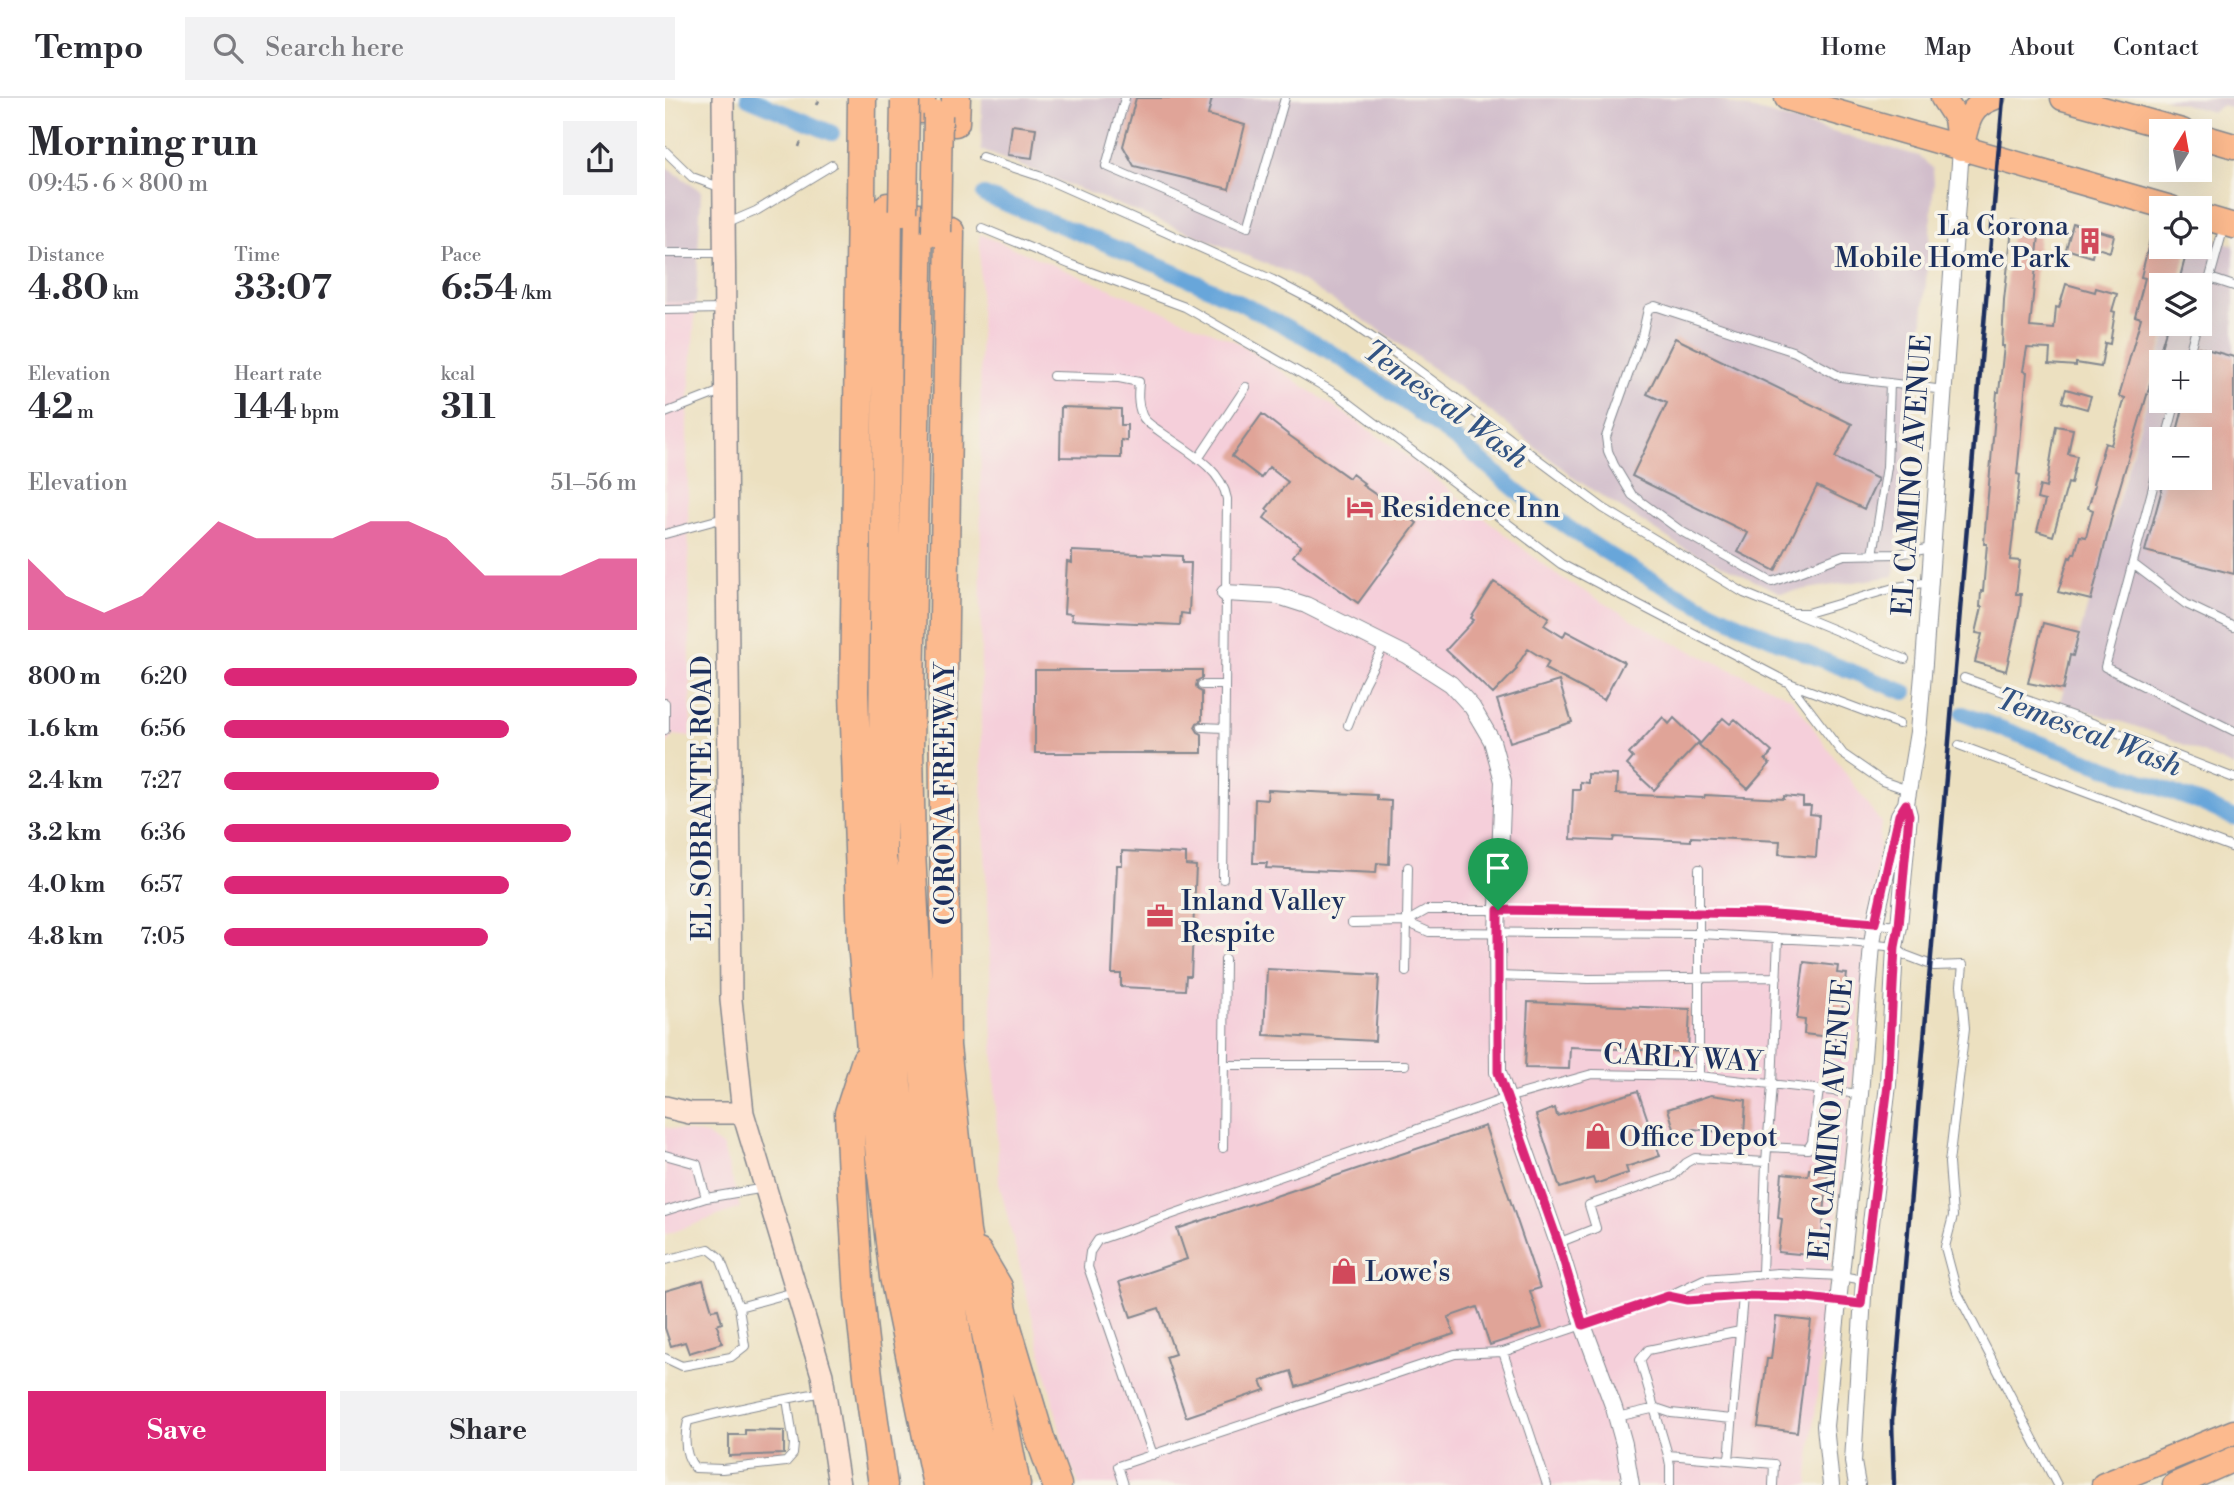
<!DOCTYPE html>
<html lang="en">
<head>
<meta charset="utf-8">
<style>
  body { margin:0; font-family:"Libre Bodoni",serif; background:#f2f2f3; color:#2b2b33; height:100vh; display:flex; flex-direction:column; font-size:26px; white-space:nowrap }
  * { box-sizing:border-box; margin:0 }
  p { font-size:23px; color:#7c7c81 }
  .icon { flex:none; width:38px; height:38px; fill:none; stroke:currentColor; stroke-width:2; stroke-linecap:round; stroke-linejoin:round }
  .map { position:relative; flex:1; overflow:hidden }
  .sheet { display:flex; flex-direction:column; background:#fff; width:665px }
  .sheet>* { flex:none }
  .needle { width:46px; rotate:11deg }
  .tools { position:absolute; left:1484px; top:21px; display:grid; gap:14px }
  .tools a { display:grid; place-items:center; width:63px; height:63px; border-radius:0px; background:#fff; box-shadow:0 7px 28px #0002; font-size:35px }
  .pin { position:absolute; display:grid; place-items:center; width:60px; height:60px; color:#fff; margin:-72px -30px; border-radius:50% 50% 50% 0; rotate:-45deg; box-shadow:0 0 7px #0007 }
  .pin .icon { rotate:45deg }
  .round { display:grid; place-items:center; flex:none; width:74px; height:74px; border-radius:0px; background:#f2f2f3 }
  .overview { display:flex; align-items:center; justify-content:space-between; height:119px; padding:0 28px }
  h1 { font-size:38px; font-weight:800; line-height:52px }
  .stats { display:grid; grid-template-columns:repeat(3,1fr); gap:10px; height:119px; padding:7px 28px }
  .stats div { display:grid; align-content:center }
  .stats b { font-size:35px; font-weight:800 }
  .stats small { font-size:19px; font-weight:400 }
  .stats p { font-size:19px }
  .chart { height:196px; padding:14px 28px }
  .chart p { display:flex; justify-content:space-between }
  .chart svg { width:100%; height:126px; margin-top:7px; fill:#db2777; opacity:.7 }
  .button { display:flex; gap:14px; margin-top:auto; padding:14px 28px }
  .button a { flex:1; height:80px; border-radius:0px; background:#db2777; color:#fff; font-size:28px; font-weight:800; line-height:80px; text-align:center }
  .button a+a { background:#f2f2f3; color:#2b2b33 }
  ul { padding:0 28px; list-style:none; font-size:23px }
  li { display:grid; grid-template-columns:112px 84px 1fr; align-items:center; height:52px }
  li i { height:18px; border-radius:9px; background:#db2777 }
  header { display:flex; align-items:center; gap:42px; box-sizing:border-box; height:98px; padding:0 35px; background:#fff; border-bottom:2px solid #e1e1e2 }
  header strong { font-size:33px }
  nav { display:flex; gap:38px; margin-inline-start:auto; font-size:24px }
  .search { width:490px; height:63px; background:#f2f2f3; display:flex; align-items:center; gap:18px; box-sizing:border-box; padding:0 24px; border-radius:0px; color:#7c7c81; font-size:26px }
  main { display:flex; flex:1; min-height:0 }
  .map>svg:first-child { display:block }
  .built { fill:#f5cfda }
  .industrial { fill:#d1bdcb; fill-rule:evenodd }
  .lines { fill:none; stroke-linecap:round; stroke-linejoin:round }
  .canal { stroke:#68a6da; stroke-width:16 }
  .building { fill:#e0a498 }
  .lane-casing { stroke:#84888f; stroke-width:10 }
  .street-casing { stroke:#84888f; stroke-width:18 }
  .secondary-casing { stroke:#84888f; stroke-width:24 }
  .primary-casing { stroke:#84888f; stroke-width:27 }
  .highway-casing { stroke:#84888f; stroke-width:31 }
  .path { stroke:#84888f; stroke-width:2.5; stroke-dasharray:5 5; stroke-linecap:butt }
  .lane { stroke:#fff; stroke-width:8 }
  .street { stroke:#fff; stroke-width:16 }
  .secondary { stroke:#fee3d2; stroke-width:21 }
  .primary { stroke:#fcba8e; stroke-width:24 }
  .highway { stroke:#fcba8e; stroke-width:28 }
  .rail { stroke:#1b2f5e; stroke-width:4.5 }
  .street-bridge-casing { stroke:#84888f; stroke-width:18; stroke-linecap:butt }
  .highway-bridge-casing { stroke:#84888f; stroke-width:31; stroke-linecap:butt }
  .street-bridge { stroke:#fff; stroke-width:16 }
  .highway-bridge { stroke:#fcba8e; stroke-width:28 }
  .route-casing { stroke:#fff; stroke-width:14 }
  .route { stroke:#db2777; stroke-width:9 }
  .labels { text-anchor:middle; stroke-width:7; stroke-linejoin:round; paint-order:stroke }
  .poi-label { font-size:28px; fill:#1b2f5e; stroke:#f7f3e8; text-anchor:start }
  .street-label { font-size:28px; fill:#1b2f5e; stroke:#f7f3e8 }
  .water-label { font-size:30px; font-style:italic; fill:#325383; stroke:#f7f3e8 }
</style>
</head>
<body>
<header>
<strong>Tempo</strong>
<div class="search"><svg class="icon" aria-label="search" viewBox="0 0 24 24"><circle cx="10" cy="10" r="6"/><path d="M15 15l6 6"/></svg>Search here</div>
<nav><a>Home</a><a>Map</a><a>About</a><a>Contact</a></nav>
</header>
<main>
<section class="sheet">
<div class="overview"><div><h1>Morning run</h1><p>09:45 · 6 × 800 m</p></div><a class="round"><svg class="icon" aria-label="share" viewBox="0 0 24 24"><path d="M12 15V3M7 8l5-5 5 5M5 13v7h14v-7"/></svg></a></div>
<div class="stats">
<div><p>Distance</p><b>4.80<small> km</small></b></div>
<div><p>Time</p><b>33:07</b></div>
<div><p>Pace</p><b>6:54<small> /km</small></b></div>
</div>
<div class="stats">
<div><p>Elevation</p><b>42<small> m</small></b></div>
<div><p>Heart rate</p><b>144<small> bpm</small></b></div>
<div><p>kcal</p><b>311</b></div>
</div>
<div class="chart"><p><span>Elevation</span>51–56 m</p>
<svg viewBox="0 0 160 44" preserveAspectRatio="none"><path d="M0 44V19L10 32L20 38L30 32L40 19L50 6L60 12L70 12L80 12L90 6L100 6L110 12L120 25L130 25L140 25L150 19L160 19V44z"/></svg>
</div>
<ul>
<li><b>800 m</b>6:20<i style="width:100%"></i></li>
<li><b>1.6 km</b>6:56<i style="width:69%"></i></li>
<li><b>2.4 km</b>7:27<i style="width:52%"></i></li>
<li><b>3.2 km</b>6:36<i style="width:84%"></i></li>
<li><b>4.0 km</b>6:57<i style="width:69%"></i></li>
<li><b>4.8 km</b>7:05<i style="width:64%"></i></li>
</ul>
<div class="button"><a>Save</a><a>Share</a></div>
</section>
<div class="map">
<svg width="1569" height="1387" viewBox="0 0 1569 1387">
  <rect width="100%" height="100%" fill="#f7f3e8"/>
  <filter id="ink" filterUnits="userSpaceOnUse"><feTurbulence type="fractalNoise" baseFrequency=".0143" numOctaves="2"/><feDisplacementMap in="SourceGraphic" scale="14" xChannelSelector="R" yChannelSelector="G"/><feConvolveMatrix kernelMatrix="1 2 1 2 8 2 1 2 1" color-interpolation-filters="sRGB"/></filter>
  <filter id="wash" filterUnits="userSpaceOnUse"><feTurbulence type="fractalNoise" baseFrequency=".00686" numOctaves="4" result="noise"/><feDisplacementMap in="SourceGraphic" scale="28" xChannelSelector="R" yChannelSelector="G"/><feGaussianBlur stdDeviation="1.57" result="paint"/><feColorMatrix in="noise" values="0 0 0 0 0 0 0 0 0 0 0 0 0 0 0 0 0 1.4 0 .05"/><feComposite in="paint" operator="in"/></filter>
  <g filter="url(#wash)">
    <rect width="100%" height="100%" fill="#ece0c0"/>
    <!-- built -->
    <path class="built" d="M315,136L574,245L734,352L890,476L999,540L1127,600L1216,725L1143,1378L1144,1387H414L400,1352L334,1084L316,656Z
      M0,204L31,205L22,325L26,639L9,637L0,648Z
      M0,1029L42,1037L58,1049L75,1110L0,1137Z"/>
    <!-- industrial -->
    <path class="industrial" d="M317,0H1046L1254,58L1268,71L1269,84L1256,246L1250,257L1229,478L1116,495L1017,449L912,382L802,295L719,235L625,175L316,52Z
      M1497,0H1569V11L1558,7L1547,14Z
      M0,68L36,93L31,205L0,204Z
      M1535,137L1569,147V669L1497,637L1395,604L1504,226H1535V187H1516L1527,149H1535ZM1496,264H1535V303H1496ZM1496,341H1535V380H1496Z"/>
    <g class="lines">
      <!-- canal -->
      <path class="canal" d="M83,0L167,35
        M319,97C430,142 543,183 647,243C697,272 745,307 791,342C812,358 831,376 852,393C873,409 895,424 917,439C1017,506 1128,552 1240,594
        M1298,616L1538,706L1569,720"/>
    </g>
    <g id="blocks">
      <!-- building -->
      <path class="building" d="M471,0H547L543,17L580,27L564,91L469,68L458,48Z
        M347,27L371,30L367,60L343,57Z
        M1348,122L1375,127L1365,229L1389,231L1391,209L1394,210L1401,186L1430,194L1431,190L1452,196L1447,213L1450,214L1445,246L1440,245L1436,269L1411,265V268L1384,266L1385,251L1362,250L1358,273L1362,274L1352,376L1355,377L1345,462L1355,463L1351,496H1356L1355,511L1341,573L1310,564L1317,536L1311,535L1317,509H1315L1316,493H1318L1322,446H1319L1320,432L1332,294H1334L1339,248H1337L1339,202Z
        M1408,126L1449,137L1445,154L1429,149L1427,159L1401,151Z
        M1485,141L1496,144V149H1523L1513,187H1496V226H1502L1500,236L1451,402L1426,502L1393,494L1404,459L1406,460L1408,455L1410,456L1415,438L1421,439L1428,412L1423,410L1430,387L1428,386L1440,345L1446,347L1460,300L1454,298L1476,220L1470,218L1480,180L1476,179Z
        M1010,240L1187,326L1170,360L1213,381L1199,411L1152,388L1110,473L1073,454L1083,435L967,378L1002,305L982,296Z
        M1534,249L1569,259V476L1480,453L1500,380H1535V341H1510L1520,303H1535V264H1530Z
        M1401,291L1426,298L1422,311L1397,304Z
        M396,309L456,311V327H462V343L456,342V360L395,359Z
        M597,316L625,338L684,380L687,376L699,385L697,387L752,425L693,505L628,458L636,448L599,420L604,413L601,411L623,384L604,369L596,380L567,358Z
        M1391,328L1408,331L1403,356L1412,358L1406,386L1403,385L1388,438L1372,433L1380,403L1372,401L1375,388L1381,390Z
        M407,453L517,458V465H526L524,516L516,515L515,527L406,522L407,516L399,515L402,464L407,465Z
        M829,484L884,519L879,527L898,539L901,533L959,564L939,602L880,571L884,564L863,551L851,569L852,571L828,596L781,552L809,522L806,520Z
        M1378,525L1414,534L1408,558L1405,557L1398,592L1363,585Z
        M370,572H537V580L532,583L531,588L533,592L537,594V622L532,625L530,629L533,634L537,636V655H370Z
        M894,583L907,624L845,644L832,602Z
        M998,619L1004,626L1009,620L1034,644L989,692L962,667L968,660L964,656Z
        M1058,620L1065,626L1070,621L1107,654L1100,662L1105,666L1083,691L1034,647Z
        M923,676L952,677L951,696L1039,700L1040,697L1119,701V698L1138,700V708H1146L1145,716L1154,717L1151,759L1114,756L1115,743L1026,739V743L949,739L948,743L906,741L908,692H915V684L923,685Z
        M603,692L712,697V702L726,703L724,766L712,765L711,775L601,770L602,765H588L590,701L602,702Z
        M457,753L521,756V767L531,768L526,878H521L520,892L456,889V876H447L452,767H457Z
        M1139,864L1173,868L1172,875L1182,876L1173,940L1139,936L1140,922L1132,921Z
        M602,871L714,877L710,943L599,937Z
        M863,904L1025,911L1023,954L905,949L904,971L860,970Z
        M973,993L995,1058L961,1069L963,1075L930,1086L928,1080L895,1090L871,1017L890,1010L892,1018Z
        M1046,997L1081,1002L1079,1037L1029,1031L1011,1037L1003,1011Z
        M820,1028L875,1190L865,1193L877,1230L825,1247L812,1209L783,1219L789,1236L631,1289L626,1273L596,1283L600,1292L521,1319L501,1259L510,1256L494,1210L466,1219L454,1184L522,1161L512,1131Z
        M1144,1071L1163,1073L1155,1158L1113,1154L1117,1121L1113,1120L1117,1075L1143,1078Z
        M38,1182L47,1212L53,1211L57,1225L52,1227L57,1245L24,1255L20,1244L6,1248L0,1230V1193Z
        M1111,1219L1146,1223L1132,1334L1093,1329L1102,1261H1106Z
        M80,1332L119,1333V1356L64,1358V1337H80Z"/>
    </g>
  </g>
  <g filter="url(#ink)">
    <use href="#blocks" fill-opacity="0" stroke="#84888f" stroke-width="2"/>
    <g class="lines">
      <defs>
        <path id="lane" d="M460,0L441,68L583,129L620,0
          M0,53L27,79L57,90
          M317,59L374,78L608,182L666,212L733,257L938,410L1079,495L1128,515H1142L1232,489L1265,484
          M63,125L91,113L167,67
          M317,130L404,166L520,209L672,296L896,466L1124,585L1178,656L1217,683L1243,692
          M0,155H57
          M1545,180L1569,188
          M0,212L58,211
          M1535,216L1559,128
          M1522,264L1532,226
          M388,278L454,280L474,284C473,295 472,306 477,317C479,323 487,328 493,332C518,351 556,368 562,401L558,781
          M0,315L59,292
          M1501,341L1511,303
          M1496,359L1440,569L1569,633
          M533,361L581,289
          M0,436L59,420
          M1267,450L1233,456L1179,457L1107,484L1016,433L967,397L949,367L943,353L941,339L977,238L983,211L990,208L1130,254L1176,279L1279,292
          M1208,457L1222,369L1225,285
          M1468,466L1521,506L1569,529
          M1133,517L1240,561
          M1299,580L1430,626L1569,680
          M1124,585L1234,626
          M537,587H560
          M0,605V632
          M683,627L699,586L719,547
          M537,629L559,630
          M1294,647L1569,750
          M1034,771V978
          M741,824L764,834L1036,836L1185,844L1230,849L1240,857L1269,868L1298,867L1296,887L1300,930L1284,1065L1288,1118L1280,1149L1292,1194L1392,1387
          M687,825L741,824L762,812H833L1099,816L1234,828
          M741,874L743,769
          M832,878L924,881L1112,879
          M559,967H740
          M1101,1049L1143,1051L1147,1044L1154,992
          M558,1050L560,861
          M0,1057L32,1066L41,1100L0,1113
          M41,1100L100,1090
          M893,1145L931,1130L924,1107L1008,1078L1021,1065L1030,1060L1101,1064L1107,987L1113,840
          M0,1162L44,1151L55,1160L74,1209L80,1248L66,1259L17,1268L0,1260
          M1097,1175L1101,1064
          M1003,1198C1029,1203 1052,1199 1078,1198C1117,1196 1157,1202 1197,1206
          M74,1209L129,1194
          M838,1254L882,1387
          M122,1301L129,1346L128,1356L121,1364L57,1371L30,1370C19,1357 19,1339 23,1323C67,1311 112,1303 157,1294
          M952,1319L991,1310L1006,1315L1067,1321
          M488,1357L423,1169L425,1154L433,1142L842,1000L927,976L1034,978L1195,996
          M1003,1357L1109,1366L1108,1387
          M1064,1362L1078,1198
          M459,1387L453,1368L790,1256L838,1254L1003,1198L1039,1181L1113,1175L1176,1178L1199,1182
          M1005,1387V1367L1003,1357L975,1262L983,1252L1075,1233"/>
        <path id="street" d="M560,495L613,498L641,507L741,557L786,586L807,609L827,643L838,683L832,834L833,974L893,1145L918,1227L949,1310L959,1346L966,1387
          M1259,565L1296,51
          M1166,1387L1160,1328L1195,996L1207,847L1210,825L1234,717L1241,706
          M1192,1387L1188,1364L1199,1182L1223,987L1230,849L1234,828L1244,717L1241,706L1253,634"/>
        <path id="secondary" d="M58,0L66,902L78,1015L157,1277L174,1387
          M0,1009L25,1015H78"/>
        <path id="primary" d="M1122,0L1506,110
          M1278,0L1291,20L1294,44
          M1398,0L1517,33
          M1535,38L1569,48
          M1296,51C1302,27 1302,9 1328,0
          M1535,118L1569,128
          M1439,1387L1569,1334
          M1510,1387L1569,1361"/>
        <path id="highway" d="M256,11V0
          M290,24L291,0
          M196,100L189,594L197,844L215,1059L229,1179L272,1387
          M223,109L217,761L223,790L227,908L232,987L251,1158L267,1251L299,1387
          M254,119L244,650L246,753L254,912L270,1100L297,1269L324,1387
          M285,134L278,586L281,948L301,1134L351,1387
          M201,962L184,1015L188,1099L194,1199L205,1295L218,1387
          M313,1155L333,1189L341,1226L375,1340L392,1387"/>
      </defs>
      <!-- lane casing -->
      <use href="#lane" class="lane-casing"/>
      <!-- street casing -->
      <use href="#street" class="street-casing"/>
      <!-- secondary casing -->
      <use href="#secondary" class="secondary-casing"/>
      <!-- primary casing -->
      <use href="#primary" class="primary-casing"/>
      <!-- highway casing -->
      <use href="#highway" class="highway-casing"/>
      <!-- path -->
      <path class="path" d="M152,7L155,0
        M134,49L137,40"/>
      <!-- lane -->
      <use href="#lane" class="lane"/>
      <!-- street -->
      <use href="#street" class="street"/>
      <!-- secondary -->
      <use href="#secondary" class="secondary"/>
      <!-- primary -->
      <use href="#primary" class="primary"/>
      <!-- highway -->
      <use href="#highway" class="highway"/>
      <!-- rail -->
      <path class="rail" d="M1229,1387L1227,1323L1338,0"/>
      <defs>
        <path id="street-bridge" d="M1253,634L1259,565"/>
        <path id="highway-bridge" d="M196,100L197,0
          M238,113L240,4
          M271,134L273,17"/>
      </defs>
      <!-- street-bridge casing -->
      <use href="#street-bridge" class="street-bridge-casing"/>
      <!-- highway-bridge casing -->
      <use href="#highway-bridge" class="highway-bridge-casing"/>
      <!-- street-bridge -->
      <use href="#street-bridge" class="street-bridge"/>
      <!-- highway-bridge -->
      <use href="#highway-bridge" class="highway-bridge"/>
    </g>
  </g>
  <g class="lines" filter="url(#ink)">
    <defs>
      <path id="route" d="M1241,706L1244,717L1234,828L1230,849L1223,987L1196,1206L1133,1199L1078,1198L1022,1202L1003,1198L918,1227L893,1144L833,974V812L1099,816L1210,825L1234,717Z"/>
    </defs>
    <!-- route casing -->
    <use href="#route" class="route-casing"/>
    <!-- route -->
    <use href="#route" class="route"/>
  </g>
  <!-- icons -->
  <defs>
    <symbol id="building-bare" viewBox="-9 -9 18 18"><path d="M-4-6H4V6H1V3H-1V6H-4ZM-2.5-4.3h1.7v1.8h-1.7ZM.8-4.3h1.7v1.8H.8ZM-2.5-1h1.7V.8h-1.7ZM.8-1h1.7V.8H.8Z" fill="#d1495b" stroke="#f7f3e8" stroke-width="2.5" paint-order="stroke"/></symbol>
    <symbol id="hotel-bare" viewBox="-9 -9 18 18"><path d="M-6-4.5h1.5V1H6V5H4.5V3h-9V5H-6ZM-4 0a1.8 1.8 0 1 1 3.6 0ZM.5 0V-2.5h3Q6-2.5 6 0Z" fill="#d1495b" stroke="#f7f3e8" stroke-width="2.5" paint-order="stroke"/></symbol>
    <symbol id="office-bare" viewBox="-9 -9 18 18"><path d="M-6-3h4V-5.5h4V-3h4V5H-6ZM-1-4.5V-3h2v-1.5ZM-6 0V1H6V0Z" fill="#d1495b" stroke="#f7f3e8" stroke-width="2.5" paint-order="stroke"/></symbol>
    <symbol id="shop-bare" viewBox="-9 -9 18 18"><path d="M-5-2.5h2.3a2.7 3.5 0 0 1 5.4 0H5L5.5 6h-11ZM-1.5-2.5h3a1.5 2.3 0 0 0-3 0Z" fill="#d1495b" stroke="#f7f3e8" stroke-width="2.5" paint-order="stroke"/></symbol>
  </defs>
  <g fill-rule="evenodd">
    <use href="#building-bare" x="1406" y="124" width="38" height="38"/>
    <use href="#hotel-bare" x="676" y="390" width="38" height="38"/>
    <use href="#office-bare" x="476" y="799" width="38" height="38"/>
    <use href="#shop-bare" x="914" y="1019" width="38" height="38"/>
    <use href="#shop-bare" x="660" y="1154" width="38" height="38"/>
  </g>
  <g class="labels">
    <!-- poi labels -->
    <g class="poi-label">
      <text x="1404" y="137" text-anchor="end">La Corona<tspan x="1404" dy="32">Mobile Home Park</tspan></text>
      <text x="716" y="419">Residence Inn</text>
      <text x="516" y="812">Inland Valley<tspan x="516" dy="32">Respite</tspan></text>
      <text x="954" y="1048">Office Depot</text>
      <text x="700" y="1183">Lowe's</text>
    </g>
    <!-- street labels -->
    <g class="street-label">
      <text transform="translate(1246 377) rotate(-86)" y="10">EL CAMINO AVENUE</text>
      <text transform="translate(279 696) rotate(-90)" y="10">CORONA FREEWAY</text>
      <text transform="translate(36 700) rotate(-90)" y="10">EL SOBRANTE ROAD</text>
      <text transform="translate(1018 959) rotate(3)" y="10">CARLY WAY</text>
      <text transform="translate(1165 1021) rotate(-85)" y="10">EL CAMINO AVENUE</text>
    </g>
    <!-- water labels -->
    <g class="water-label">
      <text transform="translate(781 306) rotate(36)" y="10">Temescal Wash</text>
      <text transform="translate(1424 634) rotate(21)" y="10">Temescal Wash</text>
    </g>
  </g>
</svg>
<div class="tools">
<a><svg class="needle" viewBox="-14 -14 28 28"><path d="M0-13l5 13h-10z" fill="#e53935"/><path d="M0 13l5-13h-10z" fill="#7c7c81"/></svg></a>
<a><svg class="icon" aria-label="locate" viewBox="0 0 24 24"><circle cx="12" cy="12" r="6"/><path d="M12 2v4M12 18v4M2 12h4M18 12h4"/></svg></a>
<a><svg class="icon" aria-label="layers" viewBox="0 0 24 24"><path d="M12 4l9 5-9 5-9-5zM3 14l9 5 9-5"/></svg></a>
<a>+</a>
<a>−</a>
</div>
<div class="pin" style="left:833px;top:812px;background:#1e9e55"><svg class="icon" aria-label="arrive" viewBox="0 0 24 24"><path d="M6 21V4h12l-3 4 3 4H6"/></svg></div>
</div>
</main>
</body>
</html>
